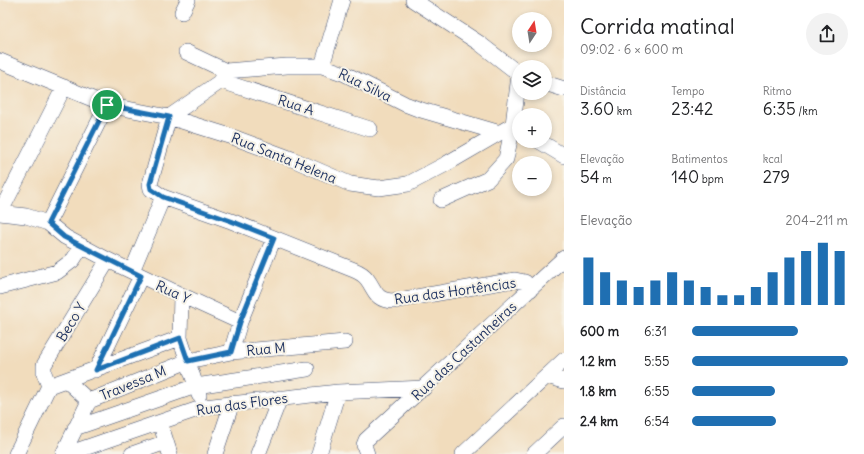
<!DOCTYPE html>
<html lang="pt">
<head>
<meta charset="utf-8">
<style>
  body { margin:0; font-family:Delius,sans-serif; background:#f2f2f2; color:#202124; height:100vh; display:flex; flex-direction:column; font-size:15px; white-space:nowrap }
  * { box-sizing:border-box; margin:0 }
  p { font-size:13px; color:#757577 }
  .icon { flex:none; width:22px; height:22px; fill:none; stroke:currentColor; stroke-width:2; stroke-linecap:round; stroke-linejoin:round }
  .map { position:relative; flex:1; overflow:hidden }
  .panel { display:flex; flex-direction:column; background:#fff; width:300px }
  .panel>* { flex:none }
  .needle { width:26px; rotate:12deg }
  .tools { position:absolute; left:512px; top:12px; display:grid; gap:8px }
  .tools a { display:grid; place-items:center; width:40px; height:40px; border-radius:50%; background:#fff; box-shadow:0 2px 6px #0003; font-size:20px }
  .pin { position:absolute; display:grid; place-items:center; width:34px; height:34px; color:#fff; margin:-17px; border:2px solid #fff; border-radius:50%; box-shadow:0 1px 4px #0007 }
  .round { display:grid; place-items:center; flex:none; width:42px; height:42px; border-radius:21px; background:#f2f2f2 }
  .head { display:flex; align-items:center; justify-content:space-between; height:68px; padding:0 16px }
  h1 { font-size:22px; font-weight:600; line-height:30px }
  .metrics { display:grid; grid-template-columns:repeat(3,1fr); gap:6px; height:68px; padding:4px 16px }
  .metrics div { display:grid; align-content:center }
  .metrics b { font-size:17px; font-weight:600 }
  .metrics small { font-size:11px; font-weight:400 }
  .metrics p { font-size:11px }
  .chart { height:112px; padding:8px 16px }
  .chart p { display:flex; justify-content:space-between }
  .chart svg { width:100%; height:72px; margin-top:4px; stroke:#1f6fb2; stroke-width:6 }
  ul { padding:0 16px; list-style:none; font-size:13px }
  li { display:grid; grid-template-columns:64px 48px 1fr; align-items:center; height:30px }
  li i { height:10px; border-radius:5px; background:#1f6fb2 }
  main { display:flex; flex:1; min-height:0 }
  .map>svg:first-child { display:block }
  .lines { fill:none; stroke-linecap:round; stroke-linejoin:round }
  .minor-casing { stroke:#3b496c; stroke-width:16 }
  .minor { stroke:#fff; stroke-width:15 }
  .route-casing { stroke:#fff; stroke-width:8 }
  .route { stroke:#1f6fb2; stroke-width:5 }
  .labels { text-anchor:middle; stroke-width:4; stroke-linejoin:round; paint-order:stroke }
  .street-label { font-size:14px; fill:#1b2f5e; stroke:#f7f3e8 }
</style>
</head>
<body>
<main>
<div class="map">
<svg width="564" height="454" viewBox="0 0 564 454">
  <rect width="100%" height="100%" fill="#f7f3e8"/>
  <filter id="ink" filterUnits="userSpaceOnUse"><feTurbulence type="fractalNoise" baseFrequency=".025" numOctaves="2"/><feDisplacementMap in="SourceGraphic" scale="8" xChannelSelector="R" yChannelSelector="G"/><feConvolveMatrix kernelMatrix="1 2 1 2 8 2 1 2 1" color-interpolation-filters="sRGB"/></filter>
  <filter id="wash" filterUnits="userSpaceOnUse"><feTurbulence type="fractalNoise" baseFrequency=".012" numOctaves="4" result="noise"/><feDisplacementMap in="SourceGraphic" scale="16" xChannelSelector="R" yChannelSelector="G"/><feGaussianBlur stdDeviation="0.9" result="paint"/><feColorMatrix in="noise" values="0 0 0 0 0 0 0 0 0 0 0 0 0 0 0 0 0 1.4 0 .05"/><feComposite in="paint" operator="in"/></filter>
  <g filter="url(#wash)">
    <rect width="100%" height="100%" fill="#f1dcbc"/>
  </g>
  <g filter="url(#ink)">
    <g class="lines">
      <defs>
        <path id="minor" d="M413,0L479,43L519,74
          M182,12L188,0
          M186,52L226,71L287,66H322L345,74L405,104L418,109L500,133
          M0,61L107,105L169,117L230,136L292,159L350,184L364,186L379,188L408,184L446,164L513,125L519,75
          M322,66L342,0
          M226,71L221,81L169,117L150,184L151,189L163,197L231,221L354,270C359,272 364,275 367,279C376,291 375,300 393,301L515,280L525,282L530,290
          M221,81L370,129
          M545,83L564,89
          M539,141L564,156
          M441,200L488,179L506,159L513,125L518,128
          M0,213L26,216L48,223L65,237L108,260L181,295L240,322
          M0,213L64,87
          M48,223L107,105
          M132,271L163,197
          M0,287L57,272L73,260L82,246
          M181,295L180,338L199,395
          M231,352L240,322L274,238
          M96,370L141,276
          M547,376L564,381
          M66,380L89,401
          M49,386L44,373V365L108,260
          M75,428L196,386L307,369
          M163,432L170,454
          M16,454L49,386L180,338
          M63,454L89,401L188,361L231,352L345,342
          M67,454L204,407L338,392L424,388
          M132,454L166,442
          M215,454L232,403
          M258,454L280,398
          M319,454L338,392
          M367,454L364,445L366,440L564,258
          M463,454L564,360
          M534,454L564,426"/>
      </defs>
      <!-- minor casing -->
      <use href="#minor" class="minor-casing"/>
      <!-- minor -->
      <use href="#minor" class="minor"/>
    </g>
  </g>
  <g class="lines" filter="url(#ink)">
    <defs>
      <path id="route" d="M107,105L169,117L150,184L151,189L163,197L231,221L274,238L240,322L231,352L188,361L180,338L96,370L141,276L64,237L48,223Z"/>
    </defs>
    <!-- route casing -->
    <use href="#route" class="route-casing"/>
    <!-- route -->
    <use href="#route" class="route"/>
  </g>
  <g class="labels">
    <!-- street labels -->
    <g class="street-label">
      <text transform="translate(365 85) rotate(26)" y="5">Rua Silva</text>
      <text transform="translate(296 105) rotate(18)" y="5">Rua A</text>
      <text transform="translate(284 158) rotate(22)" y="5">Rua Santa Helena</text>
      <text transform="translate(455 291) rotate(-8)" y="5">Rua das Hortências</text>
      <text transform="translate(173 292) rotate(25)" y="5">Rua Y</text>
      <text transform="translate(71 322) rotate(-59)" y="5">Beco Y</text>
      <text transform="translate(266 349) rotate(-5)" y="5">Rua M</text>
      <text transform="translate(464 351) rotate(-43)" y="5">Rua das Castanheiras</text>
      <text transform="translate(133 383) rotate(-22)" y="5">Travessa M</text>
      <text transform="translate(242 404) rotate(-8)" y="5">Rua das Flores</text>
    </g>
  </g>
</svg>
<div class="tools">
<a><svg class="needle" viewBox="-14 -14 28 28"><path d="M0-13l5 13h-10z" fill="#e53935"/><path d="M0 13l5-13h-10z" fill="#757577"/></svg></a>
<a><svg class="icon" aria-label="layers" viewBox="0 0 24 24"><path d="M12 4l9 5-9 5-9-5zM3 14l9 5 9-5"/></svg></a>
<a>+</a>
<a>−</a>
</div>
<div class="pin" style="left:107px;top:105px;background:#1e9e55"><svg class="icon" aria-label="arrive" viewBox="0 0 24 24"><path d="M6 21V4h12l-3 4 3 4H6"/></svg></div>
</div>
<section class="panel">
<div class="head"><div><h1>Corrida matinal</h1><p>09:02 · 6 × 600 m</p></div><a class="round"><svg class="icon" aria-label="share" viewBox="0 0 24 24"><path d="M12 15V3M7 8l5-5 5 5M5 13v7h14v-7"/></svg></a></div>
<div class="metrics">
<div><p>Distância</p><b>3.60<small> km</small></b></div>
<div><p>Tempo</p><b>23:42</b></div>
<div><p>Ritmo</p><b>6:35<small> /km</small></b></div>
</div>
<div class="metrics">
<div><p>Elevação</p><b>54<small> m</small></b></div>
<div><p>Batimentos</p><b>140<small> bpm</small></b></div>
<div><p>kcal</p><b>279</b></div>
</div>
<div class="chart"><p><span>Elevação</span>204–211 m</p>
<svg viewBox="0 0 160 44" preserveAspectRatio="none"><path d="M5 44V15M15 44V24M25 44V29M35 44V33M45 44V29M55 44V24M65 44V29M75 44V33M85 44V38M95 44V38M105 44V33M115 44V24M125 44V15M135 44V11M145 44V6M155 44V11"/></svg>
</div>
<ul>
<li><b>600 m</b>6:31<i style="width:68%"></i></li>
<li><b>1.2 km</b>5:55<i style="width:100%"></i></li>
<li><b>1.8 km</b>6:55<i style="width:53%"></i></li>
<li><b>2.4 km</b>6:54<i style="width:54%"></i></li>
</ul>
</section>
</main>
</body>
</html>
